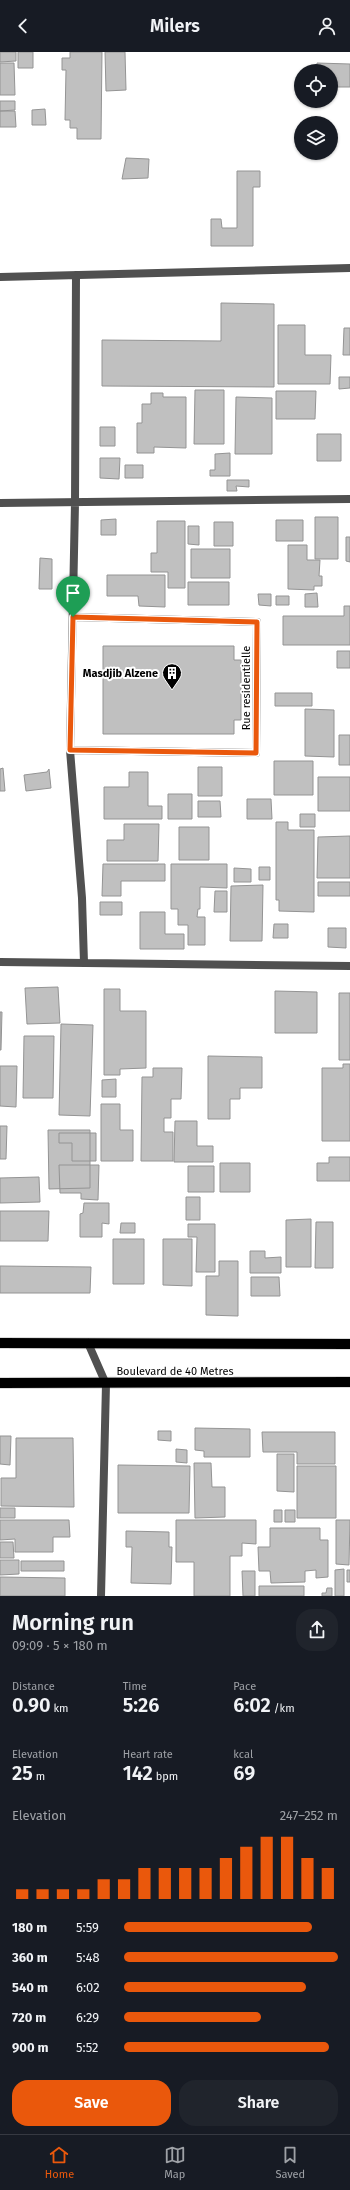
<!DOCTYPE html>
<html lang="en">
<head>
<meta charset="utf-8">
<style>
  body { margin:0; font-family:"Fira Sans",sans-serif; background:#20242c; color:#f1f3f6; height:100vh; display:flex; flex-direction:column; font-size:15px; white-space:nowrap }
  * { box-sizing:border-box; margin:0 }
  p { font-size:13px; color:#9ea1a6 }
  .icon { flex:none; width:22px; height:22px; fill:none; stroke:currentColor; stroke-width:2; stroke-linecap:round; stroke-linejoin:round }
  .map { position:relative; height:1544px; overflow:hidden }
  .panel { display:flex; flex-direction:column; background:#171b24; flex:1 }
  .panel>* { flex:none }
  .fabs { position:absolute; left:294px; top:12px; display:grid; gap:8px }
  .fabs a { display:grid; place-items:center; width:44px; height:44px; border-radius:50%; background:#171b24; box-shadow:0 1px 3px #0004; font-size:20px }
  .pin { position:absolute; display:grid; place-items:center; width:34px; height:34px; color:#fff; margin:-41px -17px; border-radius:50% 50% 50% 0; rotate:-45deg; box-shadow:0 0 4px #0007 }
  .pin .icon { rotate:45deg }
  .round { display:grid; place-items:center; flex:none; width:42px; height:42px; border-radius:16px; background:#20242c }
  .head { display:flex; align-items:center; justify-content:space-between; height:68px; padding:0 12px }
  h1 { font-size:22px; font-weight:600; line-height:30px }
  .stats { display:grid; grid-template-columns:repeat(3,1fr); gap:6px; height:68px; padding:4px 12px }
  .stats div { display:grid; align-content:center }
  .stats b { font-size:20px; font-weight:600 }
  .stats small { font-size:11px; font-weight:400 }
  .stats p { font-size:11px }
  .chart { height:112px; padding:8px 12px }
  .chart p { display:flex; justify-content:space-between }
  .chart svg { width:100%; height:72px; margin-top:4px; stroke:#ea580c; stroke-width:6 }
  .action { display:flex; gap:8px; margin-top:auto; padding:8px 12px }
  .action a { flex:1; height:46px; border-radius:16px; background:#ea580c; color:#fff; font-size:16px; font-weight:600; line-height:46px; text-align:center }
  .action a+a { background:#20242c; color:#f1f3f6 }
  ul { padding:0 12px; list-style:none; font-size:13px }
  li { display:grid; grid-template-columns:64px 48px 1fr; align-items:center; height:30px }
  li i { height:10px; border-radius:5px; background:#ea580c }
  header { display:flex; justify-content:space-between; align-items:center; height:52px; padding:0 12px; background:#171b24; font-size:18px; font-weight:600 }
  .menu { display:flex; justify-content:space-around; align-items:center; height:56px; border-top:1px solid #363941; background:#171b24; font-size:11px; color:#9ea1a6 }
  .menu a { display:grid; justify-items:center; gap:2px }
  .menu .selected { color:#ea580c }
  .map>svg:first-child { display:block }
  .building { fill:#c0c0c0; stroke:#949494 }
  .lines { fill:none; stroke-linecap:round; stroke-linejoin:round }
  .primary-casing { stroke:#dbdbdb; stroke-width:12 }
  .minor { stroke:#505050; stroke-width:8 }
  .primary { stroke:#000; stroke-width:10 }
  .route-casing { stroke:#fff; stroke-width:8 }
  .route { stroke:#ea580c; stroke-width:5 }
  .labels { text-anchor:middle; stroke-width:4; stroke-linejoin:round; paint-order:stroke }
  .poi-label { font-size:11px; font-weight:bold; fill:#000; stroke:#fff; text-anchor:end }
  .street-label { font-size:11px; fill:#000; stroke:#fff }
</style>
</head>
<body>
<header><svg class="icon" aria-label="back" viewBox="0 0 24 24"><path d="M15 5l-7 7 7 7"/></svg>Milers<svg class="icon" aria-label="person" viewBox="0 0 24 24"><circle cx="12" cy="8" r="4"/><path d="M4 21q1-7 8-7t8 7"/></svg></header>
<div class="map">
<svg width="350" height="1544" viewBox="0 0 350 1544">
  <rect width="100%" height="100%" fill="#fff"/>
  <!-- building -->
  <path class="building" d="M0,0H16V9L0,10Z
    M18,0H33V16H18Z
    M70,0H102L101,87H77V76H70V68H65L66,18H62V6H70Z
    M105,0H125L126,38L106,39Z
    M0,11H14L15,43H0Z
    M317,11L350,12V35H331V19H317Z
    M0,49H15V58L0,59Z
    M45,57L46,73H32V58Z
    M0,59H15L16,75H0Z
    M126,106L149,107L148,126L122,127Z
    M237,119H260V135H253V194H211V167H221L222,176H237Z
    M221,251L274,252V335L102,334V288L221,289Z
    M278,273H305V303H331L330,332H278Z
    M344,276H350V303H343Z
    M339,325H350V336L339,337Z
    M195,338H224V392H194Z
    M276,339H316L315,367H276Z
    M151,341H163V345H186V396L154,395V401H137V371H142V352H151Z
    M236,345L272,346V402H235Z
    M100,375H115V394H100Z
    M317,382H341V409H317Z
    M230,401V424H210V418H215V402Z
    M100,406H120L119,427L100,426Z
    M125,413H143V426H125Z
    M227,428H249V435L236,434L237,439H227Z
    M315,465H338V507H315Z
    M116,467V483H101V468Z
    M276,468H303V489H276Z
    M157,469H185V536H168V520H151V501H157Z
    M214,470H233V494H214Z
    M188,474H199V493L188,492Z
    M346,485H350V510L346,509Z
    M288,493H307V508H320L319,524H322V534H314V538L288,537Z
    M191,497H230V526H191Z
    M40,506L52,507V537H39Z
    M107,523H165V555L139,554L138,544H107Z
    M188,530H229V553H188Z
    M317,541L318,555H305V542Z
    M258,542H271V554L259,553Z
    M276,544H289V553H276Z
    M344,554H350V593H283V564H344Z
    M103,594H234V608H241V668H234V682H103Z
    M337,599H350V616H337Z
    M275,641H312V654H275Z
    M305,657L334,658V705L305,704Z
    M339,683H350V713H339Z
    M274,709H313V743H274Z
    M198,715H222V744H198Z
    M3,716L5,739H0V717Z
    M49,717L51,736L26,739L24,723L47,720Z
    M129,720H148V754H162V767H104V735H129Z
    M318,725H350V759H318Z
    M168,742H192V767H168Z
    M247,747H271L272,767H247Z
    M198,749H220L221,765H198Z
    M300,762H315V775H300Z
    M276,770H288V778H314V860L279,859V848H276Z
    M124,772H159L158,809H107V788H124Z
    M179,775H209V808H179Z
    M350,784V826H317L318,785Z
    M103,812H165V829H121V844H102Z
    M171,812H227V836L200,835V857H198L197,865H205V893H188V873H178V857H171Z
    M259,815H270V828H259Z
    M234,816L251,817V830H234Z
    M318,830H350V844H318Z
    M263,833L262,889H230L231,834Z
    M215,839H227V860H214Z
    M100,850H122V863H100Z
    M140,860H165V882H184V897H140Z
    M274,872H288V886H273Z
    M328,876H346V896L328,895Z
    M58,935L60,971L27,972L25,936Z
    M104,937H120V959H146V1016L120,1017V1023H104Z
    M275,939L317,940V981H275Z
    M339,941H350V1008H339Z
    M0,960H2L1,998H0Z
    M61,972L93,973L90,1064L59,1063Z
    M24,984H54L53,1046H23Z
    M208,1004L262,1005V1036H240V1047H230V1067H208Z
    M343,1012H350V1089H322V1016H343Z
    M0,1014H17L16,1055L0,1054Z
    M153,1016H182L181,1047H171V1066H164V1080H173V1109H141L142,1025H153Z
    M116,1027V1045H102V1028Z
    M101,1052H120V1078H133V1109H101Z
    M175,1069H197V1094H213V1110H174Z
    M0,1074H7L6,1107H0Z
    M48,1078H90V1136L49,1137Z
    M59,1081H96V1109H72V1091H59Z
    M329,1105H350V1129H317V1111H329Z
    M220,1111H250V1140H220Z
    M59,1113H99L98,1148L81,1147V1141H60Z
    M188,1114H214V1140H188Z
    M39,1125L40,1150L0,1151V1126Z
    M186,1145H200V1168H186Z
    M84,1151H109V1172L102,1171V1185H80V1162L83,1161Z
    M0,1159H49L48,1189H0Z
    M311,1167V1215H286V1168Z
    M316,1170H333V1216H315Z
    M121,1171H135V1181H120Z
    M188,1172H215V1220H196L197,1185H188Z
    M113,1187H144V1232H113Z
    M163,1187H192V1234L163,1233Z
    M250,1199H265V1206L281,1205V1221H250Z
    M219,1209H238V1264L206,1263V1224H219Z
    M0,1214L91,1215L90,1241H0Z
    M251,1225H279L280,1244H251Z
    M195,1376L250,1377V1405H204V1399L195,1398Z
    M158,1379H171V1389L158,1388Z
    M262,1380H335V1412H297V1400H263Z
    M0,1384H11L10,1413L0,1412Z
    M16,1386H73L74,1455L1,1454V1426H16Z
    M176,1397L187,1398V1411L176,1410Z
    M277,1402H294V1440L277,1439Z
    M194,1411H211L212,1435H225V1465L195,1466Z
    M118,1413L190,1414L189,1461H118Z
    M297,1414H336V1466H297Z
    M0,1456H15V1466H0Z
    M274,1458H282V1470H274Z
    M285,1458H295V1470H285Z
    M0,1468H69L70,1485H53V1500H15V1487L0,1488Z
    M176,1468H256V1492L242,1491V1504H230V1544H194V1510H176Z
    M336,1468H350L349,1513L336,1512Z
    M270,1476H320V1488H328V1525L316,1526V1518L305,1519V1530L271,1531L270,1519H259L258,1495H270Z
    M126,1479L169,1480V1495H172L171,1532L131,1531L132,1495H126Z
    M0,1490H13L14,1506H0Z
    M0,1508H19V1522L0,1523Z
    M21,1509H64V1519H21Z
    M344,1517V1544H335V1518Z
    M347,1518H350V1530H347Z
    M242,1519H255V1544H243Z
    M0,1525L65,1526V1544H0Z
    M259,1534H304V1544H259Z
    M327,1536H332V1544H322V1541H326Z"/>
  <g class="lines">
    <defs>
      <path id="primary" d="M0,1291L350,1292
        M0,1331L350,1330"/>
    </defs>
    <!-- primary casing -->
    <use href="#primary" class="primary-casing"/>
    <!-- minor -->
    <path class="minor" d="M76,223L75,451L70,698L82,846L84,911
      M0,225L350,216
      M0,451L350,447
      M70,698L256,701L257,570L73,565
      M0,910L350,914
      M88,1291L106,1332L101,1544"/>
    <!-- primary -->
    <use href="#primary" class="primary"/>
  </g>
  <g class="lines">
    <defs>
      <path id="route" d="M73,565L257,570L256,701L70,698Z"/>
    </defs>
    <!-- route casing -->
    <use href="#route" class="route-casing"/>
    <!-- route -->
    <use href="#route" class="route"/>
  </g>
  <!-- icons -->
  <defs>
    <symbol id="building-pin" viewBox="-11 -11 22 30"><path d="M0 17L-7.5 6A9.5 9.5 0 1 1 7.5 6Z" fill="#000" stroke="#fff"/><path d="M-4-6H4V6H1V3H-1V6H-4ZM-2.5-4.3h1.7v1.8h-1.7ZM.8-4.3h1.7v1.8H.8ZM-2.5-1h1.7V.8h-1.7ZM.8-1h1.7V.8H.8Z" fill="#fff"/></symbol>
  </defs>
  <g fill-rule="evenodd">
    <use href="#building-pin" x="161" y="610" width="22" height="30"/>
  </g>
  <g class="labels">
    <!-- poi labels -->
    <g class="poi-label">
      <text x="158" y="625">Masdjib Alzene</text>
    </g>
    <!-- street labels -->
    <g class="street-label">
      <text transform="translate(246 636) rotate(-90)" y="4">Rue residentielle</text>
      <text x="175" y="1323">Boulevard de 40 Metres</text>
    </g>
  </g>
</svg>
<div class="fabs">
<a><svg class="icon" aria-label="locate" viewBox="0 0 24 24"><circle cx="12" cy="12" r="6"/><path d="M12 2v4M12 18v4M2 12h4M18 12h4"/></svg></a>
<a><svg class="icon" aria-label="layers" viewBox="0 0 24 24"><path d="M12 4l9 5-9 5-9-5zM3 14l9 5 9-5"/></svg></a>
</div>
<div class="pin" style="left:73px;top:565px;background:#1e9e55"><svg class="icon" aria-label="arrive" viewBox="0 0 24 24"><path d="M6 21V4h12l-3 4 3 4H6"/></svg></div>
</div>
<section class="panel">
<div class="head"><div><h1>Morning run</h1><p>09:09 · 5 × 180 m</p></div><a class="round"><svg class="icon" aria-label="share" viewBox="0 0 24 24"><path d="M12 15V3M7 8l5-5 5 5M5 13v7h14v-7"/></svg></a></div>
<div class="stats">
<div><p>Distance</p><b>0.90<small> km</small></b></div>
<div><p>Time</p><b>5:26</b></div>
<div><p>Pace</p><b>6:02<small> /km</small></b></div>
</div>
<div class="stats">
<div><p>Elevation</p><b>25<small> m</small></b></div>
<div><p>Heart rate</p><b>142<small> bpm</small></b></div>
<div><p>kcal</p><b>69</b></div>
</div>
<div class="chart"><p><span>Elevation</span>247–252 m</p>
<svg viewBox="0 0 160 44" preserveAspectRatio="none"><path d="M5 44V38M15 44V38M25 44V38M35 44V38M45 44V32M55 44V32M65 44V25M75 44V25M85 44V25M95 44V25M105 44V19M115 44V12M125 44V6M135 44V6M145 44V19M155 44V25"/></svg>
</div>
<ul>
<li><b>180 m</b>5:59<i style="width:88%"></i></li>
<li><b>360 m</b>5:48<i style="width:100%"></i></li>
<li><b>540 m</b>6:02<i style="width:85%"></i></li>
<li><b>720 m</b>6:29<i style="width:64%"></i></li>
<li><b>900 m</b>5:52<i style="width:96%"></i></li>
</ul>
<div class="action"><a>Save</a><a>Share</a></div>
</section>
<nav class="menu">
<a class="selected"><svg class="icon" aria-label="home" viewBox="0 0 24 24"><path d="M3 11l9-7 9 7M6 9v11h12V9"/></svg>Home</a>
<a><svg class="icon" aria-label="map" viewBox="0 0 24 24"><path d="M3 6l6-2 6 2 6-2v14l-6 2-6-2-6 2zM9 4v14M15 6v14"/></svg>Map</a>
<a><svg class="icon" aria-label="saved" viewBox="0 0 24 24"><path d="M7 4h10v16l-5-4-5 4z"/></svg>Saved</a>
</nav>
</body>
</html>
